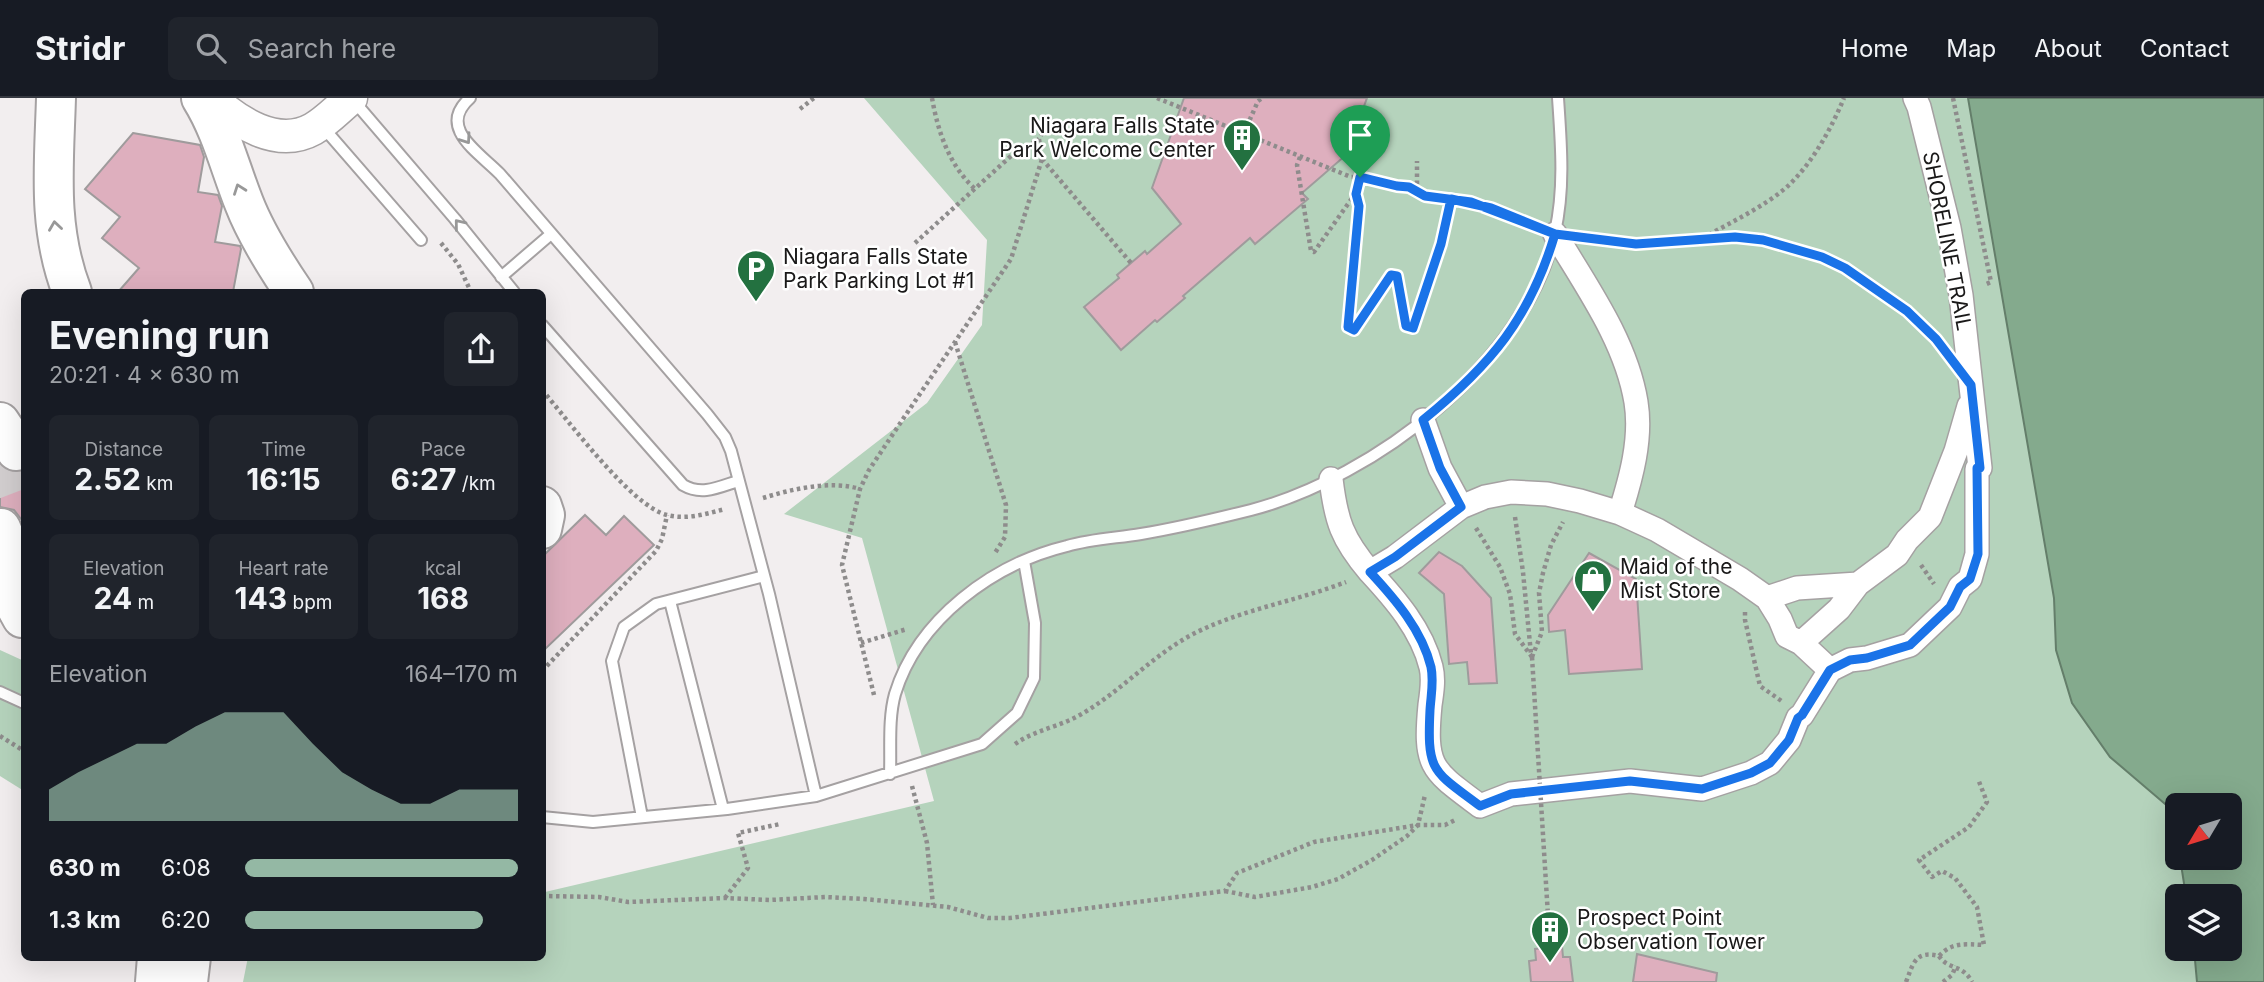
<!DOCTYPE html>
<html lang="en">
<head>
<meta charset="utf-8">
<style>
  body { margin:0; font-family:Inter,sans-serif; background:#20242c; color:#f1f3f6; height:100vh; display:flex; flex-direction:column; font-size:26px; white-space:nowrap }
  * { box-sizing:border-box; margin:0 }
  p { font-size:23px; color:#9ea1a6 }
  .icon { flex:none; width:38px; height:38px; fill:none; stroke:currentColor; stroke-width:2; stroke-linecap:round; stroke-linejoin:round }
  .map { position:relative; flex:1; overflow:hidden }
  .panel { position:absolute; left:21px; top:191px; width:525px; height:672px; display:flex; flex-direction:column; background:#171b24; border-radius:10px; box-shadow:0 7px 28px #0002 }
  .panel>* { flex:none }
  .needle { width:46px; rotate:232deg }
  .buttons { position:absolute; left:2165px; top:695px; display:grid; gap:14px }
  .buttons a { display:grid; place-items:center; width:77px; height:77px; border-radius:10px; background:#171b24; box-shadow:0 7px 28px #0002; font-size:35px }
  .pin { position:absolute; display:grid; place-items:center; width:60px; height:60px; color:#fff; margin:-72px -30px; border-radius:50% 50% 50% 0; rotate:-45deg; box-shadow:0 0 7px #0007 }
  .pin .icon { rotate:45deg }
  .round { display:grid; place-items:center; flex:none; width:74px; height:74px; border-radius:10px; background:#20242c }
  .summary { display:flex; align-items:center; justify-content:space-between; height:119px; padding:0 28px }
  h1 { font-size:38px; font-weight:700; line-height:52px }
  .metrics { display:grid; grid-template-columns:repeat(3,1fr); gap:10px; height:119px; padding:7px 28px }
  .metrics div { display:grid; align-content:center; border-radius:10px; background:#20242c; text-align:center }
  .metrics b { font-size:30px; font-weight:700 }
  .metrics small { font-size:19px; font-weight:400 }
  .metrics p { font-size:19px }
  .chart { height:196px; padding:14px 28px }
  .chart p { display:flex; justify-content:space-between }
  .chart svg { width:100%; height:126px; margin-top:7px; fill:#94b8a4; opacity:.7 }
  ul { padding:0 28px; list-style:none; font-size:23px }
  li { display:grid; grid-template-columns:112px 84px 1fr; align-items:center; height:52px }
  li i { height:18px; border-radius:9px; background:#94b8a4 }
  header { display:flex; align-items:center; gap:42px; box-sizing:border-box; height:98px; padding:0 35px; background:#171b24; border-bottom:2px solid #363941 }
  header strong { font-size:33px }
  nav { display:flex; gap:38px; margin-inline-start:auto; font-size:24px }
  .search { width:490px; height:63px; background:#20242c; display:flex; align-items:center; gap:18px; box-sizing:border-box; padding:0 24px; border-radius:10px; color:#9ea1a6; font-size:26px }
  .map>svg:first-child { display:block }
  .green { fill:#b5d3bc }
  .water { fill:#84aa8d; stroke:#647e6a; stroke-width:2 }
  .building { fill:#deafbe; stroke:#9f9b9c; stroke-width:2 }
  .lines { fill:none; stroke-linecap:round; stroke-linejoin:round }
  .highway-tunnel { stroke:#d2cecf; stroke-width:38; stroke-dasharray:38 19; stroke-linecap:butt }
  .lane-casing { stroke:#a5a1a2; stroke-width:14 }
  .street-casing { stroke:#a5a1a2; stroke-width:26 }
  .secondary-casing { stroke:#a5a1a2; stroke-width:35 }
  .highway-casing { stroke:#a5a1a2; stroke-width:42 }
  .path { stroke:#8e8c8c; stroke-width:4.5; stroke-dasharray:3.5 3.5; stroke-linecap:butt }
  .lane { stroke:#fff; stroke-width:10 }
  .street { stroke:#fff; stroke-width:23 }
  .secondary { stroke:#fff; stroke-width:32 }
  .highway { stroke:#fff; stroke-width:38 }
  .path-bridge { stroke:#8e8c8c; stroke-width:4.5; stroke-dasharray:3.5 3.5; stroke-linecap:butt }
  .oneway { stroke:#989898 }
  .route-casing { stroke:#fff; stroke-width:14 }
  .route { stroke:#1a73e8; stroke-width:9 }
  .labels { text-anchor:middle; stroke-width:5; stroke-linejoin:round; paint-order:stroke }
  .poi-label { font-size:21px; fill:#1a1919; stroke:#fff; text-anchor:start }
  .street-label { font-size:21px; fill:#1a1919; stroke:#fff }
</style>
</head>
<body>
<header>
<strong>Stridr</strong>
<div class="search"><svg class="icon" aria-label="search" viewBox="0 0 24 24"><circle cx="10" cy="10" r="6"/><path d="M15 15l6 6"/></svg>Search here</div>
<nav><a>Home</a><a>Map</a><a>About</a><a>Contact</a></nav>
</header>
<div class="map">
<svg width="2264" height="884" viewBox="0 0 2264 884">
  <rect width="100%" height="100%" fill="#f2eeef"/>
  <!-- green -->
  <path class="green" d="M864,0H1968L2054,500L2056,552L2072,605L2110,658L2171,711L2177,760H2180L2186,798H2177V850L2194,851L2197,884H243L248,859H542L543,789L545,794L934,703L862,440L784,416L927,305L982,227L987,142Z
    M0,552L24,563V693L0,678Z"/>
  <!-- water -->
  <path class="water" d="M1968,0H2264V884H2197L2194,851L2230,850V798H2186L2180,760H2230V707H2177V744L2171,711L2110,659L2072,605L2056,552L2054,500Z"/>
  <!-- building -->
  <path class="building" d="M1184,0H1367L1346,57L1302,95L1308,101L1255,146L1250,140L1183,198L1185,200L1157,224L1155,222L1121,252L1084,209L1119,180L1117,177L1145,153L1147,156L1181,126L1152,90Z
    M133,35L200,47L204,59L198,94L218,97L222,108L215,144L240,148L241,151L233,194H118L139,170L102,140L120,119L85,91Z
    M0,367L13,375L24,373V419L21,421L14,412L0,409Z
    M585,417L606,437L624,418L654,447L542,554V459Z
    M1439,454L1462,468L1491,500L1497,585L1469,586L1467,564L1449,566L1444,496L1419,475Z
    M1589,455L1636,481L1642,571L1569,576L1565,532L1549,534L1548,517Z
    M1562,848L1563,859H1570L1573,884H1531L1529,863L1536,862L1535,851Z
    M1637,856L1717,875L1716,884H1633Z"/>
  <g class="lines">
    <!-- highway-tunnel -->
    <path class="highway-tunnel" d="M4,358L24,411"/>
    <defs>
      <path id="lane" d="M470,0C436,30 480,55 500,76L707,316L725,339L731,353L769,496L816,698
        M353,2L455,121L514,194
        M322,28L421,142
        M501,179L551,136
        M542,227L683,387C702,398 719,389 738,383
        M670,503L723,711
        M0,594L24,605
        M890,676C891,651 888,621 895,596C918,521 993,466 1067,448C1091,441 1117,440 1141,436C1178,430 1215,421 1251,412C1374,380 1528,263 1555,134C1565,90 1561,44 1558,0
        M542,719L593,724L727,711L816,698L982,646L1017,615L1034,580L1035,525L1024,463
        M642,719L612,563L624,529L656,506L764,478"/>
      <path id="street" d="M1555,136C1586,188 1626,243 1636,304C1642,341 1631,380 1620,415
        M1423,322L1440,370L1461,409
        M1331,381C1336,423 1342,441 1370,474
        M1511,394L1547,396L1580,403L1620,415L1657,432L1740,481L1767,500L1780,521L1787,538L1801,545L1830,572L1802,617L1798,620L1789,642L1770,665L1751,675L1702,691L1630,683L1511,696L1480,708C1432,672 1424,670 1430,607C1432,594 1434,581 1431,569C1422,532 1395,501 1370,474L1395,459L1461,409L1485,399Z
        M1767,500L1797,490L1858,486
        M1801,545L1839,511L1858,486L1897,457L1907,442L1930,419L1956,353L1969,308
        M1830,572L1850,562L1867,560L1910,547L1950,509L1960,489L1970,481L1977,456V371L1980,370L1961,197L1949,130L1919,9L1915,0"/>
      <path id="secondary" d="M211,0C237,24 277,51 313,31C327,23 339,10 351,0"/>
      <path id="highway" d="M56,0C54,68 47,129 72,194
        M201,0C221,32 230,70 244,105C256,136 275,166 294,194
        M0,324L8,336L16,353
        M542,408L545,417L542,431
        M1,430L24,484
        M0,480L22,520
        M155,884L157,859
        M188,884L191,859"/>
    </defs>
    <!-- lane casing -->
    <use href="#lane" class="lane-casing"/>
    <!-- street casing -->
    <use href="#street" class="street-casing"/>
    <!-- secondary casing -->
    <use href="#secondary" class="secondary-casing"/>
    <!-- highway casing -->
    <use href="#highway" class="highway-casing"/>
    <!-- path -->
    <path class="path" d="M932,0C938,34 949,67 975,91
      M1157,0L1351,79H1368L1397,88L1409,89L1425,98L1471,104L1532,127
      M1953,0L1991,184L1984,187
      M800,11L814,0
      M1244,35L1258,3L1262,0
      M1300,59L1297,67L1311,153L1314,154L1355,96L1359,108L1348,229L1354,232L1391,177L1397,178L1406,228L1414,230L1441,146L1451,101
      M1042,61L1131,165
      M1417,93V63
      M1355,96L1360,79
      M1588,140C1604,142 1620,146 1636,146C1669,146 1703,138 1737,139C1813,143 1890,187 1939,245
      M1703,140C1731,124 1764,109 1788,88C1813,64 1831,31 1844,0
      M441,145L458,166L471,194
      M915,145L1011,58L1039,41
      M955,244L1006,407L1005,439L995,455
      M542,292C569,323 631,408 667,417C686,422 706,416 725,411
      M763,400C792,391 831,382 860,391
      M1515,419L1523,474L1531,556
      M1476,430L1500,469L1510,496L1515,536L1532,559
      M1921,467L1934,486
      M1745,514V522L1760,588L1783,604
      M861,545L907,531
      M1532,559L1542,534L1539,495L1543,475L1551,447L1563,424
      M542,573L656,453L662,441L667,417
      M874,597L842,467L860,391L869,372L905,318L1011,161L1042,61L1039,41L1046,28
      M0,638L24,653
      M1015,646C1035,632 1058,629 1078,618C1120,595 1152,557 1195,535C1243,511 1297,503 1346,484
      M912,688L927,745L933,807
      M1225,793L1255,799L1312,789L1338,781L1372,762L1407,738L1418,727L1425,697
      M542,798L599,799L628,804L725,800L770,802L825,799L864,801L948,809L988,820H1010L1225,793L1237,775L1314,744L1418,727H1445L1455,722
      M725,800L748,770L738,735L780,726
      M1939,858C1948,872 1963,866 1972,884
      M1906,884C1913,866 1915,852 1939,858C1952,844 1965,846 1984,847L1977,809L1955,780L1942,773L1932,779L1919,762L1969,729L1987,704L1978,681
      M1943,884L1952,877L1956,868"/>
    <!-- lane -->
    <use href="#lane" class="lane"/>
    <!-- street -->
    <use href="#street" class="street"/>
    <!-- secondary -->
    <use href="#secondary" class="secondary"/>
    <!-- highway -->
    <use href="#highway" class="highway"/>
    <!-- path-bridge -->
    <path class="path-bridge" d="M1532,559L1550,850"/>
  </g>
  <!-- one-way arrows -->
  <defs><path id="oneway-chevron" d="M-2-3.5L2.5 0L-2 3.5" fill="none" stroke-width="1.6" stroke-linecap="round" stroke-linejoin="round" transform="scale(1.75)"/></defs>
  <g class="oneway">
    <use href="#oneway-chevron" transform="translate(466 41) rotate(55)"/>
    <use href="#oneway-chevron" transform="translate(239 91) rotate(-110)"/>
    <use href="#oneway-chevron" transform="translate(459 126) rotate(-129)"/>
    <use href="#oneway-chevron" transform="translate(55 128) rotate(-98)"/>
  </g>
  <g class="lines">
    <defs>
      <path id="route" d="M1360,79L1397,88L1409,89L1425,98L1471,104L1555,136C1530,220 1491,267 1423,322L1440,370L1461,409L1395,459L1370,474C1395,501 1422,532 1431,569C1434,583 1431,597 1430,612C1427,674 1432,672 1480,708L1511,696L1630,683L1702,691L1751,675L1770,665L1789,642L1798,620L1802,617L1830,572L1850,562L1867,560L1910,547L1950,509L1960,489L1970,481L1978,456L1977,370H1980L1971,287L1936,241L1907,213L1845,170L1822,159L1763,142L1735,139L1636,146L1555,136L1491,110L1451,101L1441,146L1413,230L1406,228L1397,178L1391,177L1354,232L1348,229L1359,108L1356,96L1360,79"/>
    </defs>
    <!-- route casing -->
    <use href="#route" class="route-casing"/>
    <!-- route -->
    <use href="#route" class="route"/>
  </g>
  <!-- icons -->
  <defs>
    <symbol id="building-pin" viewBox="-11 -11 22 30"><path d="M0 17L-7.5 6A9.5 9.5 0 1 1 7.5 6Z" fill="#237140" stroke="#fff"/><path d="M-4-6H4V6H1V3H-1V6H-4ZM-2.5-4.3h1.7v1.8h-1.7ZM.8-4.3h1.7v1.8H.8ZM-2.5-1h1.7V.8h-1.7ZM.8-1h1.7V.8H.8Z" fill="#fff"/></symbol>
    <symbol id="parking-pin" viewBox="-11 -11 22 30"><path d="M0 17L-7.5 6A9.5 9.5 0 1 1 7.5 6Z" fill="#237140" stroke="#fff"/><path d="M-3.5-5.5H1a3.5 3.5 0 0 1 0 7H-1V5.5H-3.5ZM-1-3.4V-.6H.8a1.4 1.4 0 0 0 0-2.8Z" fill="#fff"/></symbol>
    <symbol id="shop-pin" viewBox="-11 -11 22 30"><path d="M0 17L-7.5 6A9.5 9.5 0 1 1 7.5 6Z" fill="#237140" stroke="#fff"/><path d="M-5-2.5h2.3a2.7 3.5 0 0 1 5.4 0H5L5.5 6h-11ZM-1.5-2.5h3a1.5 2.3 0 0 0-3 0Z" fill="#fff"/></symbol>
  </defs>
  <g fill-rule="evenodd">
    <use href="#building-pin" x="1220" y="18" width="44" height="60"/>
    <use href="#parking-pin" x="734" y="149" width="44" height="60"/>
    <use href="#shop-pin" x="1571" y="459" width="44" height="60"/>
    <use href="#building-pin" x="1528" y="810" width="44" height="60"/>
  </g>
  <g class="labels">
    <!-- poi labels -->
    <g class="poi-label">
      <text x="1215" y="35" text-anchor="end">Niagara Falls State<tspan x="1215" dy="24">Park Welcome Center</tspan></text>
      <text x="783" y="166">Niagara Falls State<tspan x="783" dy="24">Park Parking Lot #1</tspan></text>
      <text x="1620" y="476">Maid of the<tspan x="1620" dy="24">Mist Store</tspan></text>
      <text x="1577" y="827">Prospect Point<tspan x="1577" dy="24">Observation Tower</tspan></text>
    </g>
    <!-- street labels -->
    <g class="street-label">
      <text transform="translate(1947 143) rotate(79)" y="7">SHORELINE TRAIL</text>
    </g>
  </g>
</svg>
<div class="buttons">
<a><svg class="needle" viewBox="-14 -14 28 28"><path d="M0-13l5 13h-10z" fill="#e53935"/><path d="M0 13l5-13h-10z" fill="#9ea1a6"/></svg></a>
<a><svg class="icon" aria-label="layers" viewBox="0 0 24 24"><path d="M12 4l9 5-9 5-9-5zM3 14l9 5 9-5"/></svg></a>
</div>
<div class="pin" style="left:1360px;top:79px;background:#1e9e55"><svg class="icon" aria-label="arrive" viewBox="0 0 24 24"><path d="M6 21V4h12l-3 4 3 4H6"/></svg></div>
<section class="panel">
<div class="summary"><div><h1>Evening run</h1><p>20:21 · 4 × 630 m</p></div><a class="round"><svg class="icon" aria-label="share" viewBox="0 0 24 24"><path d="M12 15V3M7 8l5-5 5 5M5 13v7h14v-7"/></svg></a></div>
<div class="metrics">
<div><p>Distance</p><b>2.52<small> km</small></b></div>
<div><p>Time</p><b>16:15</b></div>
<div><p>Pace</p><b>6:27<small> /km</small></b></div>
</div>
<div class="metrics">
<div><p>Elevation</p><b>24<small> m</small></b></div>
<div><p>Heart rate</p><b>143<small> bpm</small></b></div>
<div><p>kcal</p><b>168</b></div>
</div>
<div class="chart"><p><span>Elevation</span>164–170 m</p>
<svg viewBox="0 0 160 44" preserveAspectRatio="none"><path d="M0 44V33L10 27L20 22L30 17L40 17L50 11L60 6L70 6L80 6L90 17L100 27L110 33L120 38L130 38L140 33L150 33L160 33V44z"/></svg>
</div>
<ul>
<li><b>630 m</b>6:08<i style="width:100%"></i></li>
<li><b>1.3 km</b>6:20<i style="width:87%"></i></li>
</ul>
</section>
</div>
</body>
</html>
